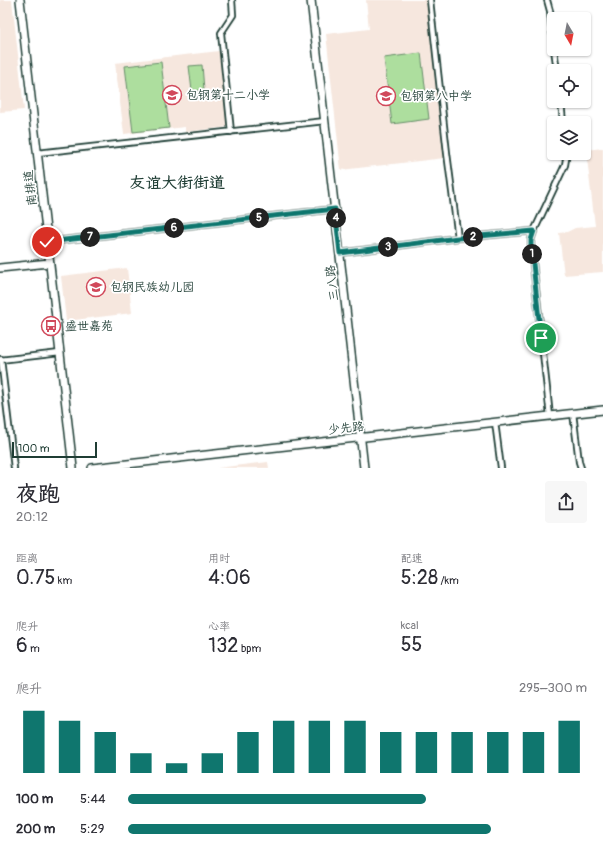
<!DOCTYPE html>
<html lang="zh">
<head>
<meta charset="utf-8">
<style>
  body { margin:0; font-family:Pangolin,"LXGW WenKai TC",sans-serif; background:#f7f7f7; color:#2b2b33; height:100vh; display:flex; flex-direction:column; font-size:15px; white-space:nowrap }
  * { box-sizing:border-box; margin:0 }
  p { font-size:13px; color:#7c7c81 }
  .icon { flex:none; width:22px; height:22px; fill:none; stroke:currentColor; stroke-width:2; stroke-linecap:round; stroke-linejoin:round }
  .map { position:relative; height:468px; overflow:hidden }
  .panel { display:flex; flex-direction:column; background:#fff; flex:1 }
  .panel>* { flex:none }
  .needle { width:26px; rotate:170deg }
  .fabs { position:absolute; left:547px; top:12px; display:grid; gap:8px }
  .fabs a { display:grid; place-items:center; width:44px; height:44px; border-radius:4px; background:#fff; box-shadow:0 1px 3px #0004; font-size:20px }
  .scale { position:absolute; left:12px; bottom:10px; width:85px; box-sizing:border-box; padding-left:4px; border:2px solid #1f3d34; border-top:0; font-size:11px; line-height:14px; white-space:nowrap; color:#1f3d34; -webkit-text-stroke:3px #fff; paint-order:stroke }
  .pin { position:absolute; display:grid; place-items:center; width:34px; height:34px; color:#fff; margin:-17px; border:2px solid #fff; border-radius:50%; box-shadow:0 1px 4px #0007 }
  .km { position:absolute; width:20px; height:20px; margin:-10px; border-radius:50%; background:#222; color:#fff; font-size:11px; line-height:20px; text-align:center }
  .round { display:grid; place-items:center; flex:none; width:42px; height:42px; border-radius:4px; background:#f7f7f7 }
  .summary { display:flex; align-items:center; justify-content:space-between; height:68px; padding:0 16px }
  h1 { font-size:22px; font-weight:600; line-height:30px }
  .stats { display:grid; grid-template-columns:repeat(3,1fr); gap:6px; height:68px; padding:4px 16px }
  .stats div { display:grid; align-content:center }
  .stats b { font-size:20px; font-weight:600 }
  .stats small { font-size:11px; font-weight:400 }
  .stats p { font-size:11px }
  .chart { height:112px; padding:8px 16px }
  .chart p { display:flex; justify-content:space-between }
  .chart svg { width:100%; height:72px; margin-top:4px; stroke:#0f766e; stroke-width:6 }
  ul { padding:0 16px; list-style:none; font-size:13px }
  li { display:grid; grid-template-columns:64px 48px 1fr; align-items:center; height:30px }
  li i { height:10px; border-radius:5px; background:#0f766e }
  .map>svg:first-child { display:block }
  .built { fill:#f6e7de }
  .green { fill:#adde9e; stroke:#668e69 }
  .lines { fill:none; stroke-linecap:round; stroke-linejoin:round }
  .street-casing { stroke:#1f3d34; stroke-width:8 }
  .secondary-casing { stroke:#1f3d34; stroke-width:10 }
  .street { stroke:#fff; stroke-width:4.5 }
  .secondary { stroke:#fff; stroke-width:7 }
  .route-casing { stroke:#fff; stroke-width:8 }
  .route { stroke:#0f766e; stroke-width:5 }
  .labels { text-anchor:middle; stroke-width:3.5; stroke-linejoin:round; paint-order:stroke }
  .poi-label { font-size:12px; fill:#1f3d34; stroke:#fff; text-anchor:start }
  .street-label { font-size:12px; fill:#1f3d34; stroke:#fff }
  .district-label { font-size:16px; font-weight:bold; fill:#1f3d34; stroke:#fff }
</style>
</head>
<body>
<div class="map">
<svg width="603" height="468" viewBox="0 0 603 468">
  <rect width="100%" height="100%" fill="#fff"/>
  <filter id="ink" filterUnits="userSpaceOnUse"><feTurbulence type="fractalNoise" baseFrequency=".025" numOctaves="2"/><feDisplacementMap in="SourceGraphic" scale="8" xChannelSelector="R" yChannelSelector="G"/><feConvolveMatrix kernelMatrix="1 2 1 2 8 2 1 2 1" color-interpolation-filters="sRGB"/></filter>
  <g filter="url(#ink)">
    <!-- built -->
    <path class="built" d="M0,0H12L24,110L0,112Z
      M366,0H428L445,158L341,170L326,34L369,29Z
      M219,51L228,127L185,132V127L124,134L115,63Z
      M603,148V272L564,275L559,233L567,232L575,228L595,226L586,150Z
      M127,268L132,313L66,321L61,276Z
      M268,462L269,468H217Z"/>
    <!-- green -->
    <path class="green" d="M421,53L429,119L392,124L384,58Z
      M161,62L169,128L133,132L125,66Z
      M202,65L204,90L192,91L189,66Z"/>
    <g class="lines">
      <defs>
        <path id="street" d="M430,0L447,153L458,238
          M547,0L550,11L554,45
          M554,49L557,71
          M561,101L563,123
          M231,132L221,33L233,15L232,0
          M37,153L325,121
          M534,231L565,165L567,153
          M47,242L335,209
          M340,253L458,238L534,231L531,240V245L550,416
          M1,359L14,468
          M0,360L60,353
          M573,413L579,462L581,468
          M495,422L501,468"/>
        <path id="secondary" d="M20,0L73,468
          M311,0L364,468
          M0,268L49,263
          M92,468L603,410"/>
      </defs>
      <!-- street casing -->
      <use href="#street" class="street-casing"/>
      <!-- secondary casing -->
      <use href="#secondary" class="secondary-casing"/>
      <!-- street -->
      <use href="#street" class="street"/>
      <!-- secondary -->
      <use href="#secondary" class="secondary"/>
    </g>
  </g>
  <g class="lines" filter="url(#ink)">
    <defs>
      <path id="route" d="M47,242L335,209L340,253L458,238L534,231L531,240V245L541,338"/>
    </defs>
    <!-- route casing -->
    <use href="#route" class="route-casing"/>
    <!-- route -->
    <use href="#route" class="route"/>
  </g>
  <!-- icons -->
  <defs>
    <symbol id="school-ring" viewBox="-11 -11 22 22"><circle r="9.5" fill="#fff" stroke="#d1495b" stroke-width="1.5"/><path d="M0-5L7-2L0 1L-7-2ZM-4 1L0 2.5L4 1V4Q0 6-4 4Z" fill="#d1495b"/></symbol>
    <symbol id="bus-ring" viewBox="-11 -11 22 22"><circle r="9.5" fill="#fff" stroke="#d1495b" stroke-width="1.5"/><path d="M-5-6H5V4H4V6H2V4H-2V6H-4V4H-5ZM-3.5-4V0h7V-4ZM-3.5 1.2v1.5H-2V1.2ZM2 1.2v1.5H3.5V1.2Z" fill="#d1495b"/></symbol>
  </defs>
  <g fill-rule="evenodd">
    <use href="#school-ring" x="161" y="84" width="22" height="22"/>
    <use href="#school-ring" x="375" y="85" width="22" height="22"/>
    <use href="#school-ring" x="85" y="276" width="22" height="22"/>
    <use href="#bus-ring" x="40" y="315" width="22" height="22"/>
  </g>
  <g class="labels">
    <!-- poi labels -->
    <g class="poi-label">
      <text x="186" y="99">包钢第十二小学</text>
      <text x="400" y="100">包钢第八中学</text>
      <text x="110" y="291">包钢民族幼儿园</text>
      <text x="65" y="330">盛世嘉苑</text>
    </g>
    <!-- street labels -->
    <g class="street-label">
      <text transform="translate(30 188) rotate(-97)" y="4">南排道</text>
      <text transform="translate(332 283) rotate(-97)" y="4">三八路</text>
      <text transform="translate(346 428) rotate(-6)" y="4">少先路</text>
    </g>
    <!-- district labels -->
    <g class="district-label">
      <text x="177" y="188">友谊大街街道</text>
    </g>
  </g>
</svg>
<div class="fabs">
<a><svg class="needle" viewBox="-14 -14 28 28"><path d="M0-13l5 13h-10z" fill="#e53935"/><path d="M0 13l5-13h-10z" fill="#7c7c81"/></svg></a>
<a><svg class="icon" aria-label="locate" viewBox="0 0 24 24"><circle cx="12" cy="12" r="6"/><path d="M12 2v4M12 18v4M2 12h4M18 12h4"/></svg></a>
<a><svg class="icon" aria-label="layers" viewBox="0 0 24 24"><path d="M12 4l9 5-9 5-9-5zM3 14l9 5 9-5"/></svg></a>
</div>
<div class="scale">100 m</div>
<div class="pin" style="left:541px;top:338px;background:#1e9e55"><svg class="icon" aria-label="arrive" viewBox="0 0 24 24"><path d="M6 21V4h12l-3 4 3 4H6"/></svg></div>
<div class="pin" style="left:47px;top:242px;background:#d93025"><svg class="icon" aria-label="check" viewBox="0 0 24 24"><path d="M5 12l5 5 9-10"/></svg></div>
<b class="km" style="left:532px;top:254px">1</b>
<b class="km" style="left:473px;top:237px">2</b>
<b class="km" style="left:388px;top:247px">3</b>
<b class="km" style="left:336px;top:218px">4</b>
<b class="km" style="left:259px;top:218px">5</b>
<b class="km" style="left:174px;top:228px">6</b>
<b class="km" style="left:90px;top:237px">7</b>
</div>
<section class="panel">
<div class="summary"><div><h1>夜跑</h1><p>20:12</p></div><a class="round"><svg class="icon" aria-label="share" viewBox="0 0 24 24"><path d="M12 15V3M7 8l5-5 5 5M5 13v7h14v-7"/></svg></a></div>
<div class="stats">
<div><p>距离</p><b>0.75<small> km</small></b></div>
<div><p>用时</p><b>4:06</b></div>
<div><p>配速</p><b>5:28<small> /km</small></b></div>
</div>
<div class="stats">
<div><p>爬升</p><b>6<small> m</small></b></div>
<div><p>心率</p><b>132<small> bpm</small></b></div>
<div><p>kcal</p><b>55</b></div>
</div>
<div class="chart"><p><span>爬升</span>295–300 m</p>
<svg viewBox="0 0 160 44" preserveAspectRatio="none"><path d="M5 44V6M15 44V12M25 44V19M35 44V32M45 44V38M55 44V32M65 44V19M75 44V12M85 44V12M95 44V12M105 44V19M115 44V19M125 44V19M135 44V19M145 44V19M155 44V12"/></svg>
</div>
<ul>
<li><b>100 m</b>5:44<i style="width:65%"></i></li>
<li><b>200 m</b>5:29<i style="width:79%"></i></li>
</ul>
</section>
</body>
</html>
